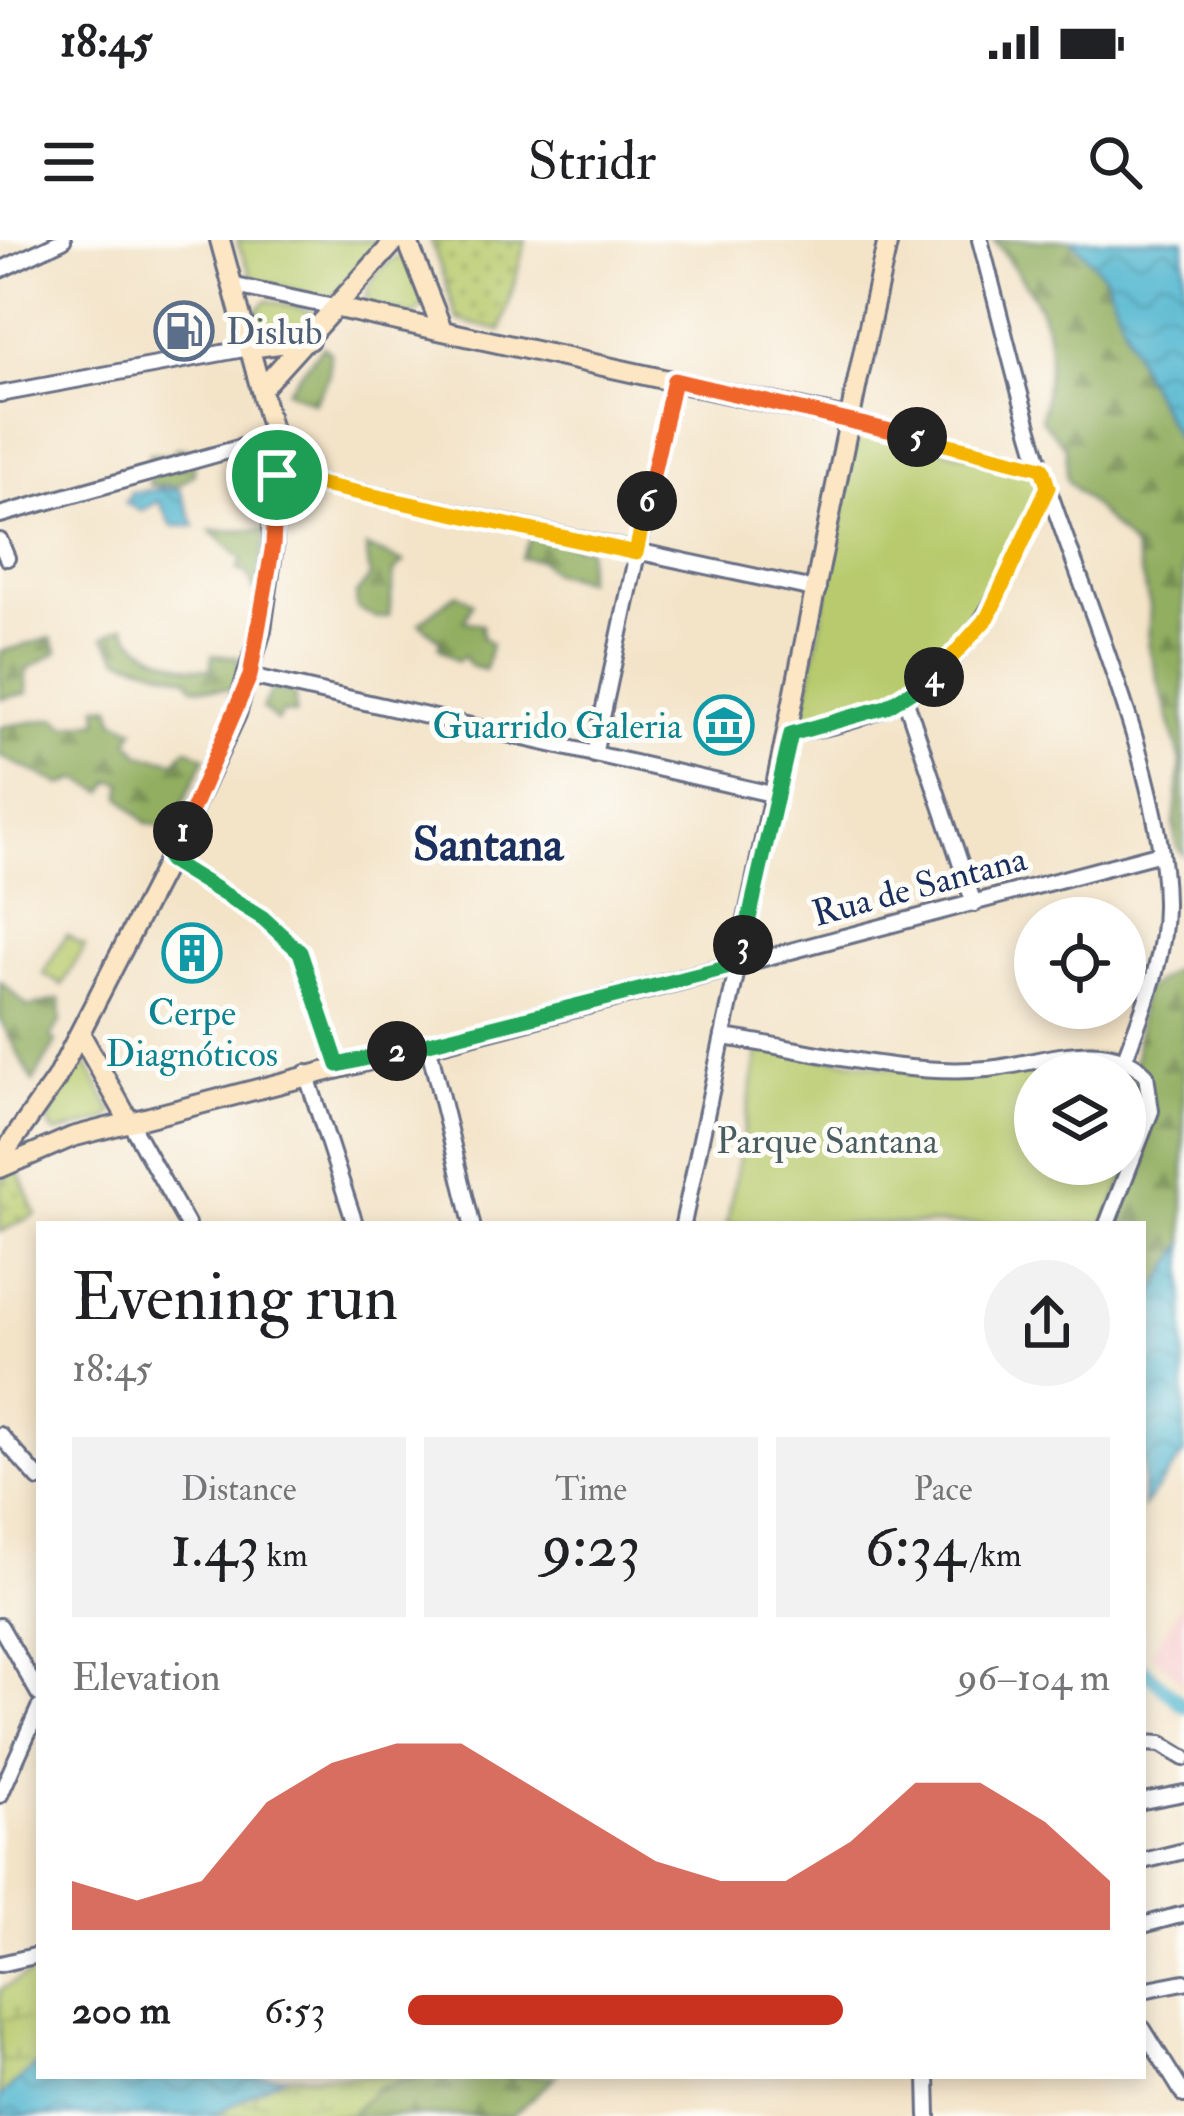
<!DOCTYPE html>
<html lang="en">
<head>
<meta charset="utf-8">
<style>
  body { margin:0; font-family:"IM FELL Double Pica",serif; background:#f2f2f2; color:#202124; height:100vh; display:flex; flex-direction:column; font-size:45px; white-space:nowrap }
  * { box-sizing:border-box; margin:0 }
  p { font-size:39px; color:#757577 }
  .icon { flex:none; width:66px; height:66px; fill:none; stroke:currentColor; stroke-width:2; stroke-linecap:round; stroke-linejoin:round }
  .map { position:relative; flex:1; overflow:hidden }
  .details { position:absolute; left:36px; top:981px; width:1110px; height:858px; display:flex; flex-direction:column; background:#fff; border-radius:0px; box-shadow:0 6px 18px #0003 }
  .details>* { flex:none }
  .tools { position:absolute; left:1014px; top:657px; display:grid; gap:24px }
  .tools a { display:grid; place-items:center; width:132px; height:132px; border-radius:50%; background:#fff; box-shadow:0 6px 18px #0003; font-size:60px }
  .pin { position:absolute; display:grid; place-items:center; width:102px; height:102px; color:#fff; margin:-51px; border:6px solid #fff; border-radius:50%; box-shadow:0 3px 12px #0007 }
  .km { position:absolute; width:60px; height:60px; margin:-30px; border-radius:50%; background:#222; color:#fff; font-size:33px; line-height:60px; text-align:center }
  .round { display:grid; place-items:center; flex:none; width:126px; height:126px; border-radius:63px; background:#f2f2f2 }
  .overview { display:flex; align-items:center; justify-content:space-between; height:204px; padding:0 36px }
  h1 { font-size:66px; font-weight:600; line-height:90px }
  .stats { display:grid; grid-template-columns:repeat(3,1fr); gap:18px; height:204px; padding:12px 36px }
  .stats div { display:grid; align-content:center; border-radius:0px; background:#f2f2f2; text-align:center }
  .stats b { font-size:60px; font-weight:600 }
  .stats small { font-size:33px; font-weight:400 }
  .stats p { font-size:33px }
  .chart { height:336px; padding:24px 36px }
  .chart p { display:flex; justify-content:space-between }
  .chart svg { width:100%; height:216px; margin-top:12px; fill:#c8321e; opacity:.7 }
  ul { padding:0 36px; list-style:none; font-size:39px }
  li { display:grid; grid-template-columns:192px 144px 1fr; align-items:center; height:90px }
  li i { height:30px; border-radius:15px; background:#c8321e }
  .status { display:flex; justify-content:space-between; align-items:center; height:84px; padding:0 60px; background:#fff; direction:ltr }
  .status svg { height:33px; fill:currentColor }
  header { display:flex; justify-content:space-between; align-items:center; height:156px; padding:0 36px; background:#fff; font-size:54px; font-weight:600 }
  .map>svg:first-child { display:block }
  .built { fill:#f7cfd0 }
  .grass { fill:url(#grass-dots); stroke:#6a7c66; stroke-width:3 }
  .forest { fill:url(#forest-firs); stroke:#566e5f; stroke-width:3 }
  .wetland { fill:url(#wetland-marsh); stroke:#6a7c66; stroke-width:3 }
  .park { fill:#b8ca6d; stroke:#6a7c66; stroke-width:3; fill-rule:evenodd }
  .water { fill:url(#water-waves); stroke:#367296; stroke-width:3 }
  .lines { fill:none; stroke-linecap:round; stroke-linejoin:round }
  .canal { stroke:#51b6cf; stroke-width:14 }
  .street-casing { stroke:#676e83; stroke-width:20 }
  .secondary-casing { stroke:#676e83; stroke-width:24 }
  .street { stroke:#fff; stroke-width:14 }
  .secondary { stroke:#fce6c4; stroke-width:18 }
  .split-1-casing { stroke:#fff; stroke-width:24 }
  .split-2-casing { stroke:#fff; stroke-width:24 }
  .split-3-casing { stroke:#fff; stroke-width:24 }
  .split-4-casing { stroke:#fff; stroke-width:24 }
  .split-5-casing { stroke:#fff; stroke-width:24 }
  .split-6-casing { stroke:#fff; stroke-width:24 }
  .split-7-casing { stroke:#fff; stroke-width:24 }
  .split-1 { stroke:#f0652b; stroke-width:15 }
  .split-2 { stroke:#22a559; stroke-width:15 }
  .split-3 { stroke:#22a559; stroke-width:15 }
  .split-4 { stroke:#22a559; stroke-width:15 }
  .split-5 { stroke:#f5b400; stroke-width:15 }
  .split-6 { stroke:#f0652b; stroke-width:15 }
  .split-7 { stroke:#f5b400; stroke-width:15 }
  .labels { text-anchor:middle; stroke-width:10; stroke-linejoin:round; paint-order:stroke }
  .service-label { font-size:36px; fill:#4e5e75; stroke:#fdfcf7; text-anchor:start }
  .culture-label { font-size:36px; fill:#0d838f; stroke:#fdfcf7; text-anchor:end }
  .street-label { font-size:36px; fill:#1b2f5e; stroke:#fdfcf7 }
  .park-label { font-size:36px; fill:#4a5e62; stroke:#fdfcf7 }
  .district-label { font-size:48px; font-weight:bold; fill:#1b2f5e; stroke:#fdfcf7 }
</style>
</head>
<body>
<div class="status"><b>18:45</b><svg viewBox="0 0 49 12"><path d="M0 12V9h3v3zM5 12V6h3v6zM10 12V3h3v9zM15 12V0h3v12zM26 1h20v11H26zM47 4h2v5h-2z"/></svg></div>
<header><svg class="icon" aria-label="menu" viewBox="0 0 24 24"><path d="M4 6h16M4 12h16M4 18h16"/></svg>Stridr<svg class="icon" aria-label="search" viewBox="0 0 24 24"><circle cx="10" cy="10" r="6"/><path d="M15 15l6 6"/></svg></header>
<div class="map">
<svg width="1184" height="1876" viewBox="0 0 1184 1876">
  <defs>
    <pattern id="grass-dots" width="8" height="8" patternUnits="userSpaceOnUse" patternTransform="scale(3)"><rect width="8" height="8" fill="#b8ca6d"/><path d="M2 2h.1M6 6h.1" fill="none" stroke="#95a45d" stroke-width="1.8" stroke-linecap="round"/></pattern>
    <pattern id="forest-firs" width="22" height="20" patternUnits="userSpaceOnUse" patternTransform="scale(3)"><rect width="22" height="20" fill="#92ae60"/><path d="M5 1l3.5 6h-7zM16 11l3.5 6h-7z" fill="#768e52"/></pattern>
    <pattern id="wetland-marsh" width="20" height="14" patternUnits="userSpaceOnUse" patternTransform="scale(3)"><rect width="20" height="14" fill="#b8ca6d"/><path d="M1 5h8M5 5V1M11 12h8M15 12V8" fill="none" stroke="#95a45d"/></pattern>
    <pattern id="water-waves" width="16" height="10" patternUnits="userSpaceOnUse" patternTransform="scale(3)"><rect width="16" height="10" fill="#51b6cf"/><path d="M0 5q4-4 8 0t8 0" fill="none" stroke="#4294ab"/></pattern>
  </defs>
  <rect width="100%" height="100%" fill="#fdfcf7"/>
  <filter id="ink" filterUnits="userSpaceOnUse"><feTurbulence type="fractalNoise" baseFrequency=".00833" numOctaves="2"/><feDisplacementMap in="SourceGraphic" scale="24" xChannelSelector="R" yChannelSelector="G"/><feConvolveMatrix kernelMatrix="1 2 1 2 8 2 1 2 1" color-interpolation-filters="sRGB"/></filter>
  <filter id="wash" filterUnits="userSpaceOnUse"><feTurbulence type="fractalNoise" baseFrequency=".004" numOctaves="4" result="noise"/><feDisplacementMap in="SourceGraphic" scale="48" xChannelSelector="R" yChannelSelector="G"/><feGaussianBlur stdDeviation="2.7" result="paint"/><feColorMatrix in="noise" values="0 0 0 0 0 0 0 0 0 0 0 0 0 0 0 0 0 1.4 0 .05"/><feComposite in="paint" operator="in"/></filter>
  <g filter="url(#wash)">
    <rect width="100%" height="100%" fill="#f3e3c7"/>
    <!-- built -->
    <path class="built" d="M1184,1361V1445L1151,1413Z"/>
    <!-- grass -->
    <path class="grass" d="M431,0H526L501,91L458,80Z
      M17,927L36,974L0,992V942Z"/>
    <!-- forest -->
    <path class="forest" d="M994,0H1072L1105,36L1139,125L1184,213V615L1176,606L1174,586L1181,521L1148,405L1150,366L1134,308L1067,240L1066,207L1041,179C1057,84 1051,78 994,0Z
      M323,106L330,112L329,136L314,163L287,150Z
      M176,208H186L187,216L194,217V234L178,246L149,245V214L171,215Z
      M266,290L256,353L247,333L237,330L242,320L211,291Z
      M531,297L588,308L585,340L552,333L540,320L521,318Z
      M366,307L404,322L394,332L389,376L377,378L357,368L356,354L370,337Z
      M457,353L473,363L464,381L482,385V397L491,404L485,430L470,426L464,416L458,421L439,408L440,400L419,383Z
      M125,386C134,412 185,430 211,429L212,415L238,417L241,437L234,450L193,447L188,438L119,418L104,397Z
      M51,398L58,412L26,430L28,453L0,459V412Z
      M273,448L295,454V474L283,472L277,481L262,468Z
      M111,465L115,480L135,489L129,500L141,515L176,521L186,508L206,517L170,589L146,583L121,557L123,543L111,541L104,552L78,539L63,545L0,516V487L57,478L65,486L99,481L98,466Z
      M1184,683V1004L1143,1071V984H1083L1125,924L1142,752L1181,724Z
      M0,741L28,767L60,759L61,781L51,797L56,802L33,842L0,779Z
      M424,1836H556L512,1876H349L377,1848Z"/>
    <!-- wetland -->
    <path class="wetland" d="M39,1729V1822L0,1857V1750Z
      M284,1836H424L377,1848L349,1876H212Z"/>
    <!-- park -->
    <path class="park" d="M236,0H375L376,5L335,55L324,58L253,39Z
      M406,16L425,64L414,76L371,66L366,58C368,40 388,16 406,16Z
      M267,60L315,72L307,96L265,101L256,71Z
      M857,190L1034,230L1042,246C1011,327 975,410 898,458C873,474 837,478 809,486L803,476Z
      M66,695L85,706L62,745L43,734Z
      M759,807C842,818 931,841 1014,833C1050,830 1116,795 1144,837C1162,865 1116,955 1104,984H727ZM1035,834H1125V924H1035Z
      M80,824L87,825L113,872L107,880L57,893L50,888V876Z"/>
    <!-- water -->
    <path class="water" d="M1072,0H1184V213L1139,125L1105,36Z
      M167,249L180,250L195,286H172L159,261L141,271L125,263L131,252Z
      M1184,1004V1214L1143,1267V1071Z
      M39,1822V1836H284L212,1876H0V1857Z"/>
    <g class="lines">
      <!-- canal -->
      <path class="canal" d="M1143,1429L1184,1466"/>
    </g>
  </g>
  <g filter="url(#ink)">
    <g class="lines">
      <defs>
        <path id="street" d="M980,0C1002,82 1021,167 1048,248C1087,365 1164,540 1165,662C1166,717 1143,769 1124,821
          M0,30L63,0
          M231,45L338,68
          M0,154L249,108
          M846,179L1042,228
          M277,234L818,350
          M0,275L274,198
          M0,301L7,318
          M250,436L776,555
          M905,458L974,664
          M791,493C954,473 988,380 1048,247
          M594,515L674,140
          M169,619L263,678L300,712L338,825
          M723,797C807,809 902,837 987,829C1036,825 1105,793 1146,835L1151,871L1107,984
          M428,804L472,984
          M306,833L355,984
          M129,881L187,984
          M683,984L738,725L1161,613
          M0,1195L39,1239
          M0,1386L39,1454
          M1143,1503L1161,1504L1184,1518
          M0,1555L39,1468
          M1143,1561L1184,1553
          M1143,1621L1184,1611
          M1143,1685L1184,1674
          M0,1724L39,1715
          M1143,1750L1184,1742
          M1143,1789L1184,1855
          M927,1836L928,1876"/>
        <path id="secondary" d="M407,0L442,89
          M338,68L846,179
          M249,108L309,100
          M262,148L396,0
          M81,795L129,881
          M0,919L56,839L173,611L236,474L261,390L273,305L274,198L220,0
          M0,928L72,897L738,725C792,484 833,241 888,0"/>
      </defs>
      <!-- street casing -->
      <use href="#street" class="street-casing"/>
      <!-- secondary casing -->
      <use href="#secondary" class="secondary-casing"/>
      <!-- street -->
      <use href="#street" class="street"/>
      <!-- secondary -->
      <use href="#secondary" class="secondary"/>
    </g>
  </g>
  <g class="lines" filter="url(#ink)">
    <defs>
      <path id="split-1" d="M183,591L250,436L273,305L277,235"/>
      <path id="split-2" d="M183,591L169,620L263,678L300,712L338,825L397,811"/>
      <path id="split-3" d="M397,811L738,725L743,705"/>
      <path id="split-4" d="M743,705L791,494L886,467L934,437"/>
      <path id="split-5" d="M917,197L1042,228L1048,247L988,377L934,437"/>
      <path id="split-6" d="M647,261L674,140L917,197"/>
      <path id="split-7" d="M277,235L636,313L647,261"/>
    </defs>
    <!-- split-1 casing -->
    <use href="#split-1" class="split-1-casing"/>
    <!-- split-2 casing -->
    <use href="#split-2" class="split-2-casing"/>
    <!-- split-3 casing -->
    <use href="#split-3" class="split-3-casing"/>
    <!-- split-4 casing -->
    <use href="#split-4" class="split-4-casing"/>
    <!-- split-5 casing -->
    <use href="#split-5" class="split-5-casing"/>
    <!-- split-6 casing -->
    <use href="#split-6" class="split-6-casing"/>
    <!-- split-7 casing -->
    <use href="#split-7" class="split-7-casing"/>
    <!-- split-1 -->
    <use href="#split-1" class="split-1"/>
    <!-- split-2 -->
    <use href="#split-2" class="split-2"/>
    <!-- split-3 -->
    <use href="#split-3" class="split-3"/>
    <!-- split-4 -->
    <use href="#split-4" class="split-4"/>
    <!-- split-5 -->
    <use href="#split-5" class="split-5"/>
    <!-- split-6 -->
    <use href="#split-6" class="split-6"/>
    <!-- split-7 -->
    <use href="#split-7" class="split-7"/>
  </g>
  <!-- icons -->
  <defs>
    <symbol id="fuel-ring" viewBox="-11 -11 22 22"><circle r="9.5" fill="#fdfcf7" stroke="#5c6f8a" stroke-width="1.5"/><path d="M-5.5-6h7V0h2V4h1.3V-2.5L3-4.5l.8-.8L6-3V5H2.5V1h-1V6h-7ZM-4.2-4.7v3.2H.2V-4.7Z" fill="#5c6f8a"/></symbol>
    <symbol id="museum-ring" viewBox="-11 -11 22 22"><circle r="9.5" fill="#fdfcf7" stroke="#0f9aa8" stroke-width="1.5"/><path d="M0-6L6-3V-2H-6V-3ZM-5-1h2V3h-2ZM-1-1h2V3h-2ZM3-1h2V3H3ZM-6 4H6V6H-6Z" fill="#0f9aa8"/></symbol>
    <symbol id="building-ring" viewBox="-11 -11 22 22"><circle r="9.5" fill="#fdfcf7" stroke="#0f9aa8" stroke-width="1.5"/><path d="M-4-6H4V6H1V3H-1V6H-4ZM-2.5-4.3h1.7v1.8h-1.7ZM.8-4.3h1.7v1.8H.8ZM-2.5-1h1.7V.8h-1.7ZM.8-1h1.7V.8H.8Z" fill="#0f9aa8"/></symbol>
  </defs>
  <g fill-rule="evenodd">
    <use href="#fuel-ring" x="151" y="58" width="66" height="66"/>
    <use href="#museum-ring" x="691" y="452" width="66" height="66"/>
    <use href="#building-ring" x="159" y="680" width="66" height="66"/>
  </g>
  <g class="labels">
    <!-- service labels -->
    <g class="service-label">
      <text x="226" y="104">Dislub</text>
    </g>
    <!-- culture labels -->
    <g class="culture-label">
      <text x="682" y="498">Guarrido Galeria</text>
      <text x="192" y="785" text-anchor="middle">Cerpe<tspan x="192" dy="41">Diagnóticos</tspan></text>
    </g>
    <!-- street labels -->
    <g class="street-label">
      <text transform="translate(919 645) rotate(-15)" y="13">Rua de Santana</text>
    </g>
    <!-- park labels -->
    <g class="park-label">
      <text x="827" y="913">Parque Santana</text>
    </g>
    <!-- district labels -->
    <g class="district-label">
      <text x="488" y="620">Santana</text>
    </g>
  </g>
</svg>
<div class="tools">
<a><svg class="icon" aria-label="locate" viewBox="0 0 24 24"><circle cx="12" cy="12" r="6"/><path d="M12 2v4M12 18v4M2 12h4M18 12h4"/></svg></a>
<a><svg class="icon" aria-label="layers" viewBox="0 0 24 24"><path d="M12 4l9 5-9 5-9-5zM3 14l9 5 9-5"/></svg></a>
</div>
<div class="pin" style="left:277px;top:235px;background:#1e9e55"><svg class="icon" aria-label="arrive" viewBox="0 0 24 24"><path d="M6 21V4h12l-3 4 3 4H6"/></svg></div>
<b class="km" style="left:183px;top:591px">1</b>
<b class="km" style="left:397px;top:811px">2</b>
<b class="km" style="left:743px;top:705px">3</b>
<b class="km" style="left:934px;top:437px">4</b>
<b class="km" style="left:917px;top:197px">5</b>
<b class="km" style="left:647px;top:261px">6</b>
<section class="details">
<div class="overview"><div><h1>Evening run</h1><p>18:45</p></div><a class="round"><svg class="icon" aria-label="share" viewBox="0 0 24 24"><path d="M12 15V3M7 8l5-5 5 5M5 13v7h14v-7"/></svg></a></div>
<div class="stats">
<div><p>Distance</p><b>1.43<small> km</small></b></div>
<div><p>Time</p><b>9:23</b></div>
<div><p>Pace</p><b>6:34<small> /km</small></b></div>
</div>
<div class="chart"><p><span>Elevation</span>96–104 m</p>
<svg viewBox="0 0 160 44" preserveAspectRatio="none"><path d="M0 44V34L10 38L20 34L30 18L40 10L50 6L60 6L70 14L80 22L90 30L100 34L110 34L120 26L130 14L140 14L150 22L160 34V44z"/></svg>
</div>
<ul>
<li><b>200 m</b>6:53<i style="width:62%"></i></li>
</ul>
</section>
</div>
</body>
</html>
